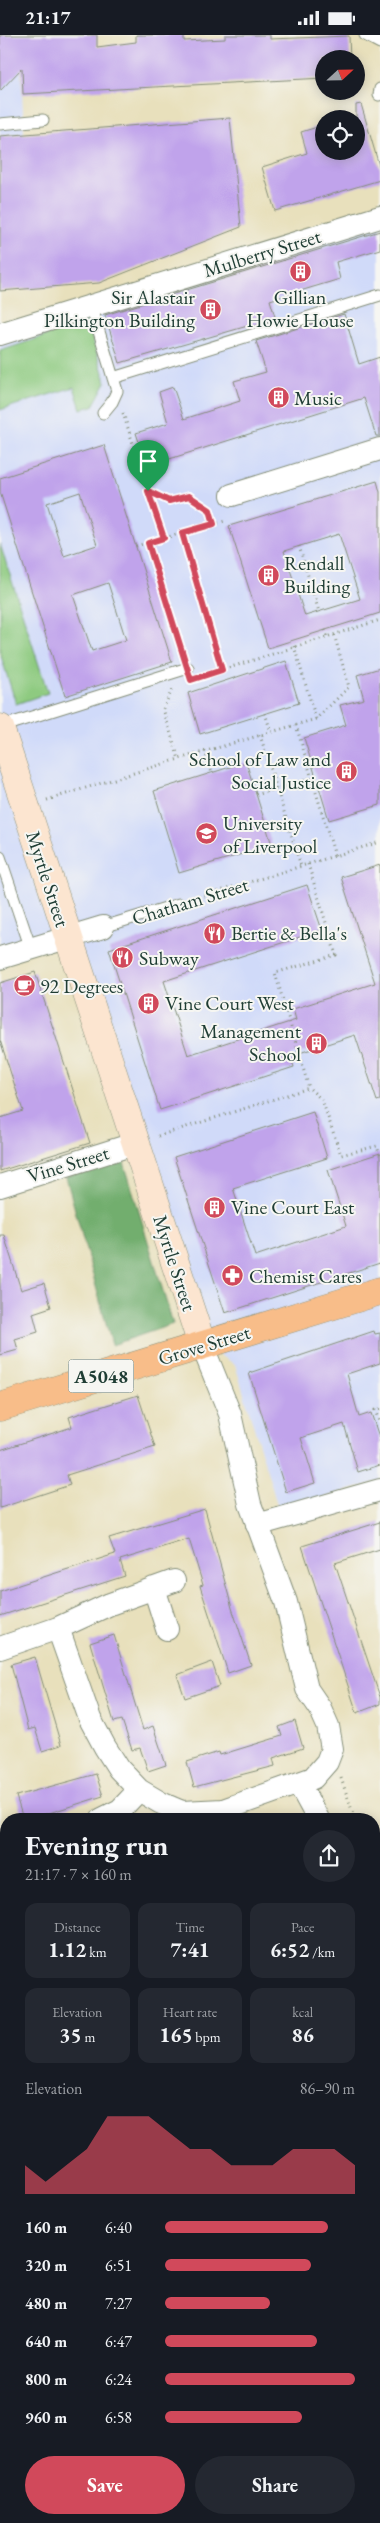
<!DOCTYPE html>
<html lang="en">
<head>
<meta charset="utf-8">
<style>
  body { margin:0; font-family:"EB Garamond",serif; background:#242831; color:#f1f3f6; height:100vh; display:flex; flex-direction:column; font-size:19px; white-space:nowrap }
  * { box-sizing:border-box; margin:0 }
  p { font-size:16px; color:#9ea1a6 }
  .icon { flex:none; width:28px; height:28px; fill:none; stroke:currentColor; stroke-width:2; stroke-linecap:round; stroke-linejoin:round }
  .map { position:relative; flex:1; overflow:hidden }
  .panel { position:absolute; left:0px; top:1778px; width:380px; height:711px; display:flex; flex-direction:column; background:#171b24; border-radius:20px 20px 0 0; box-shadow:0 2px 12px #0003 }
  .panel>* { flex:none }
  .needle { width:32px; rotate:68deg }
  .tools { position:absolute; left:315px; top:15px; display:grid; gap:10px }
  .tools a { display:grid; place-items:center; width:50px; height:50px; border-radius:50%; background:#171b24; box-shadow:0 2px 12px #0003; font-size:25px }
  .pin { position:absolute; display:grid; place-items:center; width:42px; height:42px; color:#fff; margin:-51px -21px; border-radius:50% 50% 50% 0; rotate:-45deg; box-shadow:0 0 5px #0007 }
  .pin .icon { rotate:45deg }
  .round { display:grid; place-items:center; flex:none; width:52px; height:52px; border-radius:26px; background:#242831 }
  .overview { display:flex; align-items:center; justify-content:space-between; height:85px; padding:0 25px }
  h1 { font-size:28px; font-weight:700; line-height:38px }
  .figures { display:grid; grid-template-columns:repeat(3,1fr); gap:8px; height:85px; padding:5px 25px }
  .figures div { display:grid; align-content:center; border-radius:12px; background:#242831; text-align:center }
  .figures b { font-size:21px; font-weight:700 }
  .figures small { font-size:14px; font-weight:400 }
  .figures p { font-size:14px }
  .chart { height:140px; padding:10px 25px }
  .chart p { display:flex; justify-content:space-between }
  .chart svg { width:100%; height:90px; margin-top:5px; fill:#d1495b; opacity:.7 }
  .button { display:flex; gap:10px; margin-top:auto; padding:10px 25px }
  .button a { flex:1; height:58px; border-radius:30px; background:#d1495b; color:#fff; font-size:20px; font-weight:700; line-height:58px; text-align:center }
  .button a+a { background:#242831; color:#f1f3f6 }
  ul { padding:0 25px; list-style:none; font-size:16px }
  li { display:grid; grid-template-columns:80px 60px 1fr; align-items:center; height:38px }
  li i { height:12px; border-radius:6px; background:#d1495b }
  .status { display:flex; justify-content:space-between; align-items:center; height:35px; padding:0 25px; background:#171b24; direction:ltr }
  .status svg { height:14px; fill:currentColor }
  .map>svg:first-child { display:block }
  .built { fill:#d0daf9 }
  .industrial { fill:#bac4de }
  .green { fill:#8eca80; stroke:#56845a }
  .forest { fill:#72ae6e; stroke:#487651 }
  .building { fill:#c0a3eb; fill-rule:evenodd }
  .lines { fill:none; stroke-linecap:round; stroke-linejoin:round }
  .lane-casing { stroke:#848e78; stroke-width:13 }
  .street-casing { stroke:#848e78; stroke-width:24 }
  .secondary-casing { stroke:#848e78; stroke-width:29 }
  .primary-casing { stroke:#848e78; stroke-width:29 }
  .path { stroke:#848e78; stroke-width:3; stroke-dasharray:1 4; stroke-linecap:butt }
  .lane { stroke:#fff; stroke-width:11 }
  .street { stroke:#fff; stroke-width:22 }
  .secondary { stroke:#fce5d0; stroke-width:28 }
  .primary { stroke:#f8bd89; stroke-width:28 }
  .route-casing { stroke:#fff; stroke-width:10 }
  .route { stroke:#d1495b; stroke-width:6 }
  .labels { text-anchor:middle; stroke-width:4; stroke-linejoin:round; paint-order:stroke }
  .shield { fill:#f6f6f2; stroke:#60746d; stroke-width:1 }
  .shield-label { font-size:19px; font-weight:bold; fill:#1f3d34 }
  .street-label { font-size:20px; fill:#1f3d34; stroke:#f6f6f2 }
  .poi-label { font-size:20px; fill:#1f3d34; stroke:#f6f6f2; text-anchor:start }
</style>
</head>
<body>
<div class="status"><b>21:17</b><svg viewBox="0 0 49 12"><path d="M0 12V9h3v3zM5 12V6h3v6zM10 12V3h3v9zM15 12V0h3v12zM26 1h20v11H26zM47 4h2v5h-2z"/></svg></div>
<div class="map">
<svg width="380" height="2488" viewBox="0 0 380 2488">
  <rect width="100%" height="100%" fill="#f6f6f2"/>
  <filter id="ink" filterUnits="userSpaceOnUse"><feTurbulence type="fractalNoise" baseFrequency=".02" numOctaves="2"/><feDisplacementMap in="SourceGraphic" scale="10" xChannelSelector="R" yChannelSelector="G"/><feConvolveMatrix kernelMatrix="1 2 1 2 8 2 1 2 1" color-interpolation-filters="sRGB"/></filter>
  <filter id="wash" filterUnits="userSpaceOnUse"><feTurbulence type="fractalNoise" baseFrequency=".0096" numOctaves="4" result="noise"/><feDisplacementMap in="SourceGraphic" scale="20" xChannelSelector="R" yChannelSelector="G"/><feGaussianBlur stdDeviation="1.12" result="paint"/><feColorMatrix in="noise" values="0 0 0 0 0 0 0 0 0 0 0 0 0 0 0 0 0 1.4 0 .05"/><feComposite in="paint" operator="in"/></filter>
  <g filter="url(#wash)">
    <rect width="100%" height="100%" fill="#e8e0bc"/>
    <!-- built -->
    <path class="built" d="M0,0L20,14L24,98L0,100Z
      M380,182V1446L279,1476L235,1329L202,1310L67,903L0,923V299Z
      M0,1858L6,1868V2173L0,2178Z"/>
    <!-- industrial -->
    <path class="industrial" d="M119,2482H304L307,2488H112Z"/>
    <!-- green -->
    <path class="green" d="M87,287L106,347L93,371L81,374L74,352L0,375V316Z
      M0,509L48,658L16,669L0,618Z
      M380,2294V2488H358L354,2483L374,2482V2298Z"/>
    <!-- forest -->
    <path class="forest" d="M123,1124L173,1289L112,1310L66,1142Z
      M380,2295V2350L374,2347V2299Z
      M374,2399L380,2404V2488H358L354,2483L374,2482Z"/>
    <g id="blocks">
      <!-- building -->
      <path class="building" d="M0,0H97V12L136,7V0H184V6L225,4V0H270V4L349,1L350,24H324V43L23,59L22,33L0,56Z
        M361,69L380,134V145L275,176L262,132L307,118L301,97L324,90V116H356V70Z
        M230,83L241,192L99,248L0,256V101Z
        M380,196V214L336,227L340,244L270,265L276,285L251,292V290L120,328L105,280Z
        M344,279L359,329L380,322V401H376L364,363L147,431L136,398L168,388L159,357L173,352L184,384L240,366L234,346L266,337L256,306Z
        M104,410L172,627L65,661L0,457V443ZM80,457L97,510L64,521L47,468ZM108,548L126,605L92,616L73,560Z
        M377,446L380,457V578L268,613L229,491ZM339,499L360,564L305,581L284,516Z
        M286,626L299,668L200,699L188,658Z
        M380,633V770L329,785L304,703L346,690L340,670L364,664L357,640Z
        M246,727L272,810L179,838L154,756Z
        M380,830V1065L377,1066L355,1000L290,1021L294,1032L160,1075L109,914L307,850L322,895L164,946L188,1020L296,985L293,974L375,948L341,842Z
        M35,937L90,1108L0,1136V1083L23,1076L0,1005V948Z
        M313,1077L327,1123L233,1153L255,1221L346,1191L328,1135L380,1118V1228L225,1278L174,1122Z
        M0,1200H4L21,1255L44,1248L51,1272L33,1278L38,1297L15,1304L18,1315L0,1320Z
        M374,1296L375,1299L380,1298V1328L347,1339L359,1382L371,1378L380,1405V1430L358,1437L344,1389L301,1403L315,1448L286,1457L249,1338Z
        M138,1360L155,1412L67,1440L70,1450L0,1473V1415L72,1392L69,1382Z
        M205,1474L232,1573L251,1630L228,1638L200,1551L203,1550L189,1504L120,1525L125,1541L0,1581V1556L115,1519L109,1503Z
        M380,1487V1514L335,1528L380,1662V1669L357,1678L302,1511Z
        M114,1600L143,1695L153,1691L166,1730L148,1736L140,1713L132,1715L122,1685L114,1687L90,1608Z
        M35,1622L61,1710L42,1716L35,1693L28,1695L11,1629Z
        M212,1627L220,1651L185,1663L177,1640Z
        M295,1686L303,1713L273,1723L275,1731L194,1752L187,1727L219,1717L220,1720L282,1701L279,1692Z
        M96,1739L103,1761L30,1784H23L16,1761Z"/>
    </g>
  </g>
  <g filter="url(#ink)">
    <use href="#blocks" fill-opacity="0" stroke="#848e78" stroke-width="1"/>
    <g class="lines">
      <defs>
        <path id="lane" d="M365,0L380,8
          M379,60L380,54
          M0,89L43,85
          M91,270L117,356L112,367L103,378
          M113,343L380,260
          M0,692L188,633
          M0,822L31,914
          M103,892L179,869
          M0,2431L6,2440
          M36,2482L40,2488
          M280,2488L287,2482"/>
        <path id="street" d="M0,299L380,182
          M232,460L380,414
          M0,923L103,892
          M0,1151L137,1108
          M257,1490L380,1455
          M154,1553L167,1594
          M58,1593L90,1684L105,1712L119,1734L139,1755L161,1768L182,1777L223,1775L313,1743L327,1727L332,1714L328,1691L320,1673L307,1654L286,1567L250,1469L230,1379L202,1310
          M0,1613L58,1593L110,1569L174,1546
          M299,1749L318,1784
          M102,1784L120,1775L139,1755
          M374,1899L380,1918
          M374,1953L380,1951
          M374,2262L380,2258
          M328,2482L331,2488
          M66,2488L72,2482"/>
        <path id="secondary" d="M0,693L202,1310"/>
        <path id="primary" d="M0,1372L380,1256"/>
      </defs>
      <!-- lane casing -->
      <use href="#lane" class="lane-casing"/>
      <!-- street casing -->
      <use href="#street" class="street-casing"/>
      <!-- secondary casing -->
      <use href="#secondary" class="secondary-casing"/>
      <!-- primary casing -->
      <use href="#primary" class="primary-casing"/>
      <!-- path -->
      <path class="path" d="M123,378L164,503
        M149,456L169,466L189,461L210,475L214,489
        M182,498L222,635L380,585
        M148,508L183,619
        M136,511L225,486
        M299,511L319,577
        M325,595L327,601
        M294,611L316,684
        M202,642L222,635
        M172,655L163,674L179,724L316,684L349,652L334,599
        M265,678L271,697
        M296,690L335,821
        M260,700L301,831
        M205,716L212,738
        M256,760L312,743
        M47,765L179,724
        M308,829L336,920L275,938L309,1053
        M194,864L380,807
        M158,1101L309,1053L322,1065L341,1120L377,1111L380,1121
        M380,1374L375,1375L380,1389
        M341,1743L355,1784
        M374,1840L380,1858
        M374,2373L380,2374"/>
      <!-- lane -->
      <use href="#lane" class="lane"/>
      <!-- street -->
      <use href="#street" class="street"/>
      <!-- secondary -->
      <use href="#secondary" class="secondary"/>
      <!-- primary -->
      <use href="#primary" class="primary"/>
    </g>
  </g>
  <g class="lines" filter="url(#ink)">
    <defs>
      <path id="route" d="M148,456L169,466L189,461L210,475L214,489L182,498L222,635L191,645L148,508L164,503Z"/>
    </defs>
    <!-- route casing -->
    <use href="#route" class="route-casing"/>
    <!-- route -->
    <use href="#route" class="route"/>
  </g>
  <!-- icons -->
  <defs>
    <symbol id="building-disc" viewBox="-11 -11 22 22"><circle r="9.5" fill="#d1495b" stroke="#f6f6f2"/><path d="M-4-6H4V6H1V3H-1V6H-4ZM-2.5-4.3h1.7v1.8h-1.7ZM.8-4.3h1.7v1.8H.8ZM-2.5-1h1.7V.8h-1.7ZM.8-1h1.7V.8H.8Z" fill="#fff"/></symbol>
    <symbol id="university-disc" viewBox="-11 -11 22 22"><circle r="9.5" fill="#d1495b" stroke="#f6f6f2"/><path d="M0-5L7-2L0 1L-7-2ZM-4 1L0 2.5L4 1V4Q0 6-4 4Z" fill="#fff"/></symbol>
    <symbol id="restaurant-disc" viewBox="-11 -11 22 22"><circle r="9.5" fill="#d1495b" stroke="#f6f6f2"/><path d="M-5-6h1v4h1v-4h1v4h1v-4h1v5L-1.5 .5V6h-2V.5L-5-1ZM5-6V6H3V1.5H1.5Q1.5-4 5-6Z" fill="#fff"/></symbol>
    <symbol id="cafe-disc" viewBox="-11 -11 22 22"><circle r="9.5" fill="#d1495b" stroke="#f6f6f2"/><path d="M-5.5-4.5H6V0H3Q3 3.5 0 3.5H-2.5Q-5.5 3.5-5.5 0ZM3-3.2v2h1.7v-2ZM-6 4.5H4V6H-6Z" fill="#fff"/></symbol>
    <symbol id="pharmacy-disc" viewBox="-11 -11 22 22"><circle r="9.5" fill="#d1495b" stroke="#f6f6f2"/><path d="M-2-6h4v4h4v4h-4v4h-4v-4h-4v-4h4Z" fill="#fff"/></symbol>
  </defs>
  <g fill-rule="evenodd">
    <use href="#building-disc" x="288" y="224" width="25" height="25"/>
    <use href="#building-disc" x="198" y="262" width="25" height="25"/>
    <use href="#building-disc" x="266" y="350" width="25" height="25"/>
    <use href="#building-disc" x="256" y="528" width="25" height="25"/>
    <use href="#building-disc" x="334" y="724" width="25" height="25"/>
    <use href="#university-disc" x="194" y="786" width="25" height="25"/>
    <use href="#restaurant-disc" x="202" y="886" width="25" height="25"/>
    <use href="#restaurant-disc" x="110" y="910" width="25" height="25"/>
    <use href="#cafe-disc" x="12" y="938" width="25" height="25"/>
    <use href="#building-disc" x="136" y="956" width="25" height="25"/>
    <use href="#building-disc" x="304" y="996" width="25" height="25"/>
    <use href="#building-disc" x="202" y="1160" width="25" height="25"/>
    <use href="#pharmacy-disc" x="220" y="1228" width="25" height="25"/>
  </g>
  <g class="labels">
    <!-- shield labels -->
    <rect class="shield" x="68.5" y="1324.5" width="65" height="33" rx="4"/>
    <g class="shield-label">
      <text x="101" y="1348">A5048</text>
    </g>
    <!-- street labels -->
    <g class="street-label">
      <text transform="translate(262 218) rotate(-17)" y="7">Mulberry Street</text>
      <text transform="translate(48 844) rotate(72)" y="7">Myrtle Street</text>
      <text transform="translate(190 866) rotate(-17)" y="7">Chatham Street</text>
      <text transform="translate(68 1129) rotate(-17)" y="7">Vine Street</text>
      <text transform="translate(175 1228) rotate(72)" y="7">Myrtle Street</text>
      <text transform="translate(204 1310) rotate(-17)" y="7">Grove Street</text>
    </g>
    <!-- poi labels -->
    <g class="poi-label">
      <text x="195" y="269" text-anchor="end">Sir Alastair<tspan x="195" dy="23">Pilkington Building</tspan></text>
      <text x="300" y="269" text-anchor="middle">Gillian<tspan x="300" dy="23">Howie House</tspan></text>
      <text x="294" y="370">Music</text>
      <text x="284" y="535">Rendall<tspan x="284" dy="23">Building</tspan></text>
      <text x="331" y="731" text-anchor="end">School of Law and<tspan x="331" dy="23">Social Justice</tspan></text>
      <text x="223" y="795">University<tspan x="223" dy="23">of Liverpool</tspan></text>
      <text x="231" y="905">Bertie &amp; Bella's</text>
      <text x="139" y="930">Subway</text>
      <text x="40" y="958">92 Degrees</text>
      <text x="165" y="975">Vine Court West</text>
      <text x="301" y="1003" text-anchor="end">Management<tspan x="301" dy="23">School</tspan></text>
      <text x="231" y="1179">Vine Court East</text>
      <text x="249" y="1248">Chemist Cares</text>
    </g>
  </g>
</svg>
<div class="tools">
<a><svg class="needle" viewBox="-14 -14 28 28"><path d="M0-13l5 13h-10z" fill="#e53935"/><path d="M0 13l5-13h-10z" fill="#9ea1a6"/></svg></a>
<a><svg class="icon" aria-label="locate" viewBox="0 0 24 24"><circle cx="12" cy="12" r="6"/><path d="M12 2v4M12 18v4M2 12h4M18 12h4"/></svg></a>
</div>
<div class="pin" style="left:148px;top:456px;background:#1e9e55"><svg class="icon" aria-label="arrive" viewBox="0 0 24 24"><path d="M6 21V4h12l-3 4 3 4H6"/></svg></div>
<section class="panel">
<div class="overview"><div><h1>Evening run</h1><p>21:17 · 7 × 160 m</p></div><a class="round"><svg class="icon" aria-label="share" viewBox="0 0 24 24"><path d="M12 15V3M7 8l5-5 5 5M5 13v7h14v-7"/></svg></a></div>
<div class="figures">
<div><p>Distance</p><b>1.12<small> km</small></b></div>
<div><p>Time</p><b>7:41</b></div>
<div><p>Pace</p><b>6:52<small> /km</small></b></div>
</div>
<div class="figures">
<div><p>Elevation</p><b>35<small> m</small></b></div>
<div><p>Heart rate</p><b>165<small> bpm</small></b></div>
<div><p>kcal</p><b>86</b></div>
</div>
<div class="chart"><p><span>Elevation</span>86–90 m</p>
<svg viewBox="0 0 160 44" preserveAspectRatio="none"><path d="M0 44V30L10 38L20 30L30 22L40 6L50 6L60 6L70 14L80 22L90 22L100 30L110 30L120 30L130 22L140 22L150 22L160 30V44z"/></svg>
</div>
<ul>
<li><b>160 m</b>6:40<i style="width:86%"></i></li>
<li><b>320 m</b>6:51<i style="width:77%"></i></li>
<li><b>480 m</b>7:27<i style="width:55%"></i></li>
<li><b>640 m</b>6:47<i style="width:80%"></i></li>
<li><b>800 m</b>6:24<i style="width:100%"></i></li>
<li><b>960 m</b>6:58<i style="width:72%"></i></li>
</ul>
<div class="button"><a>Save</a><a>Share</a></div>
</section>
</div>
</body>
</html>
